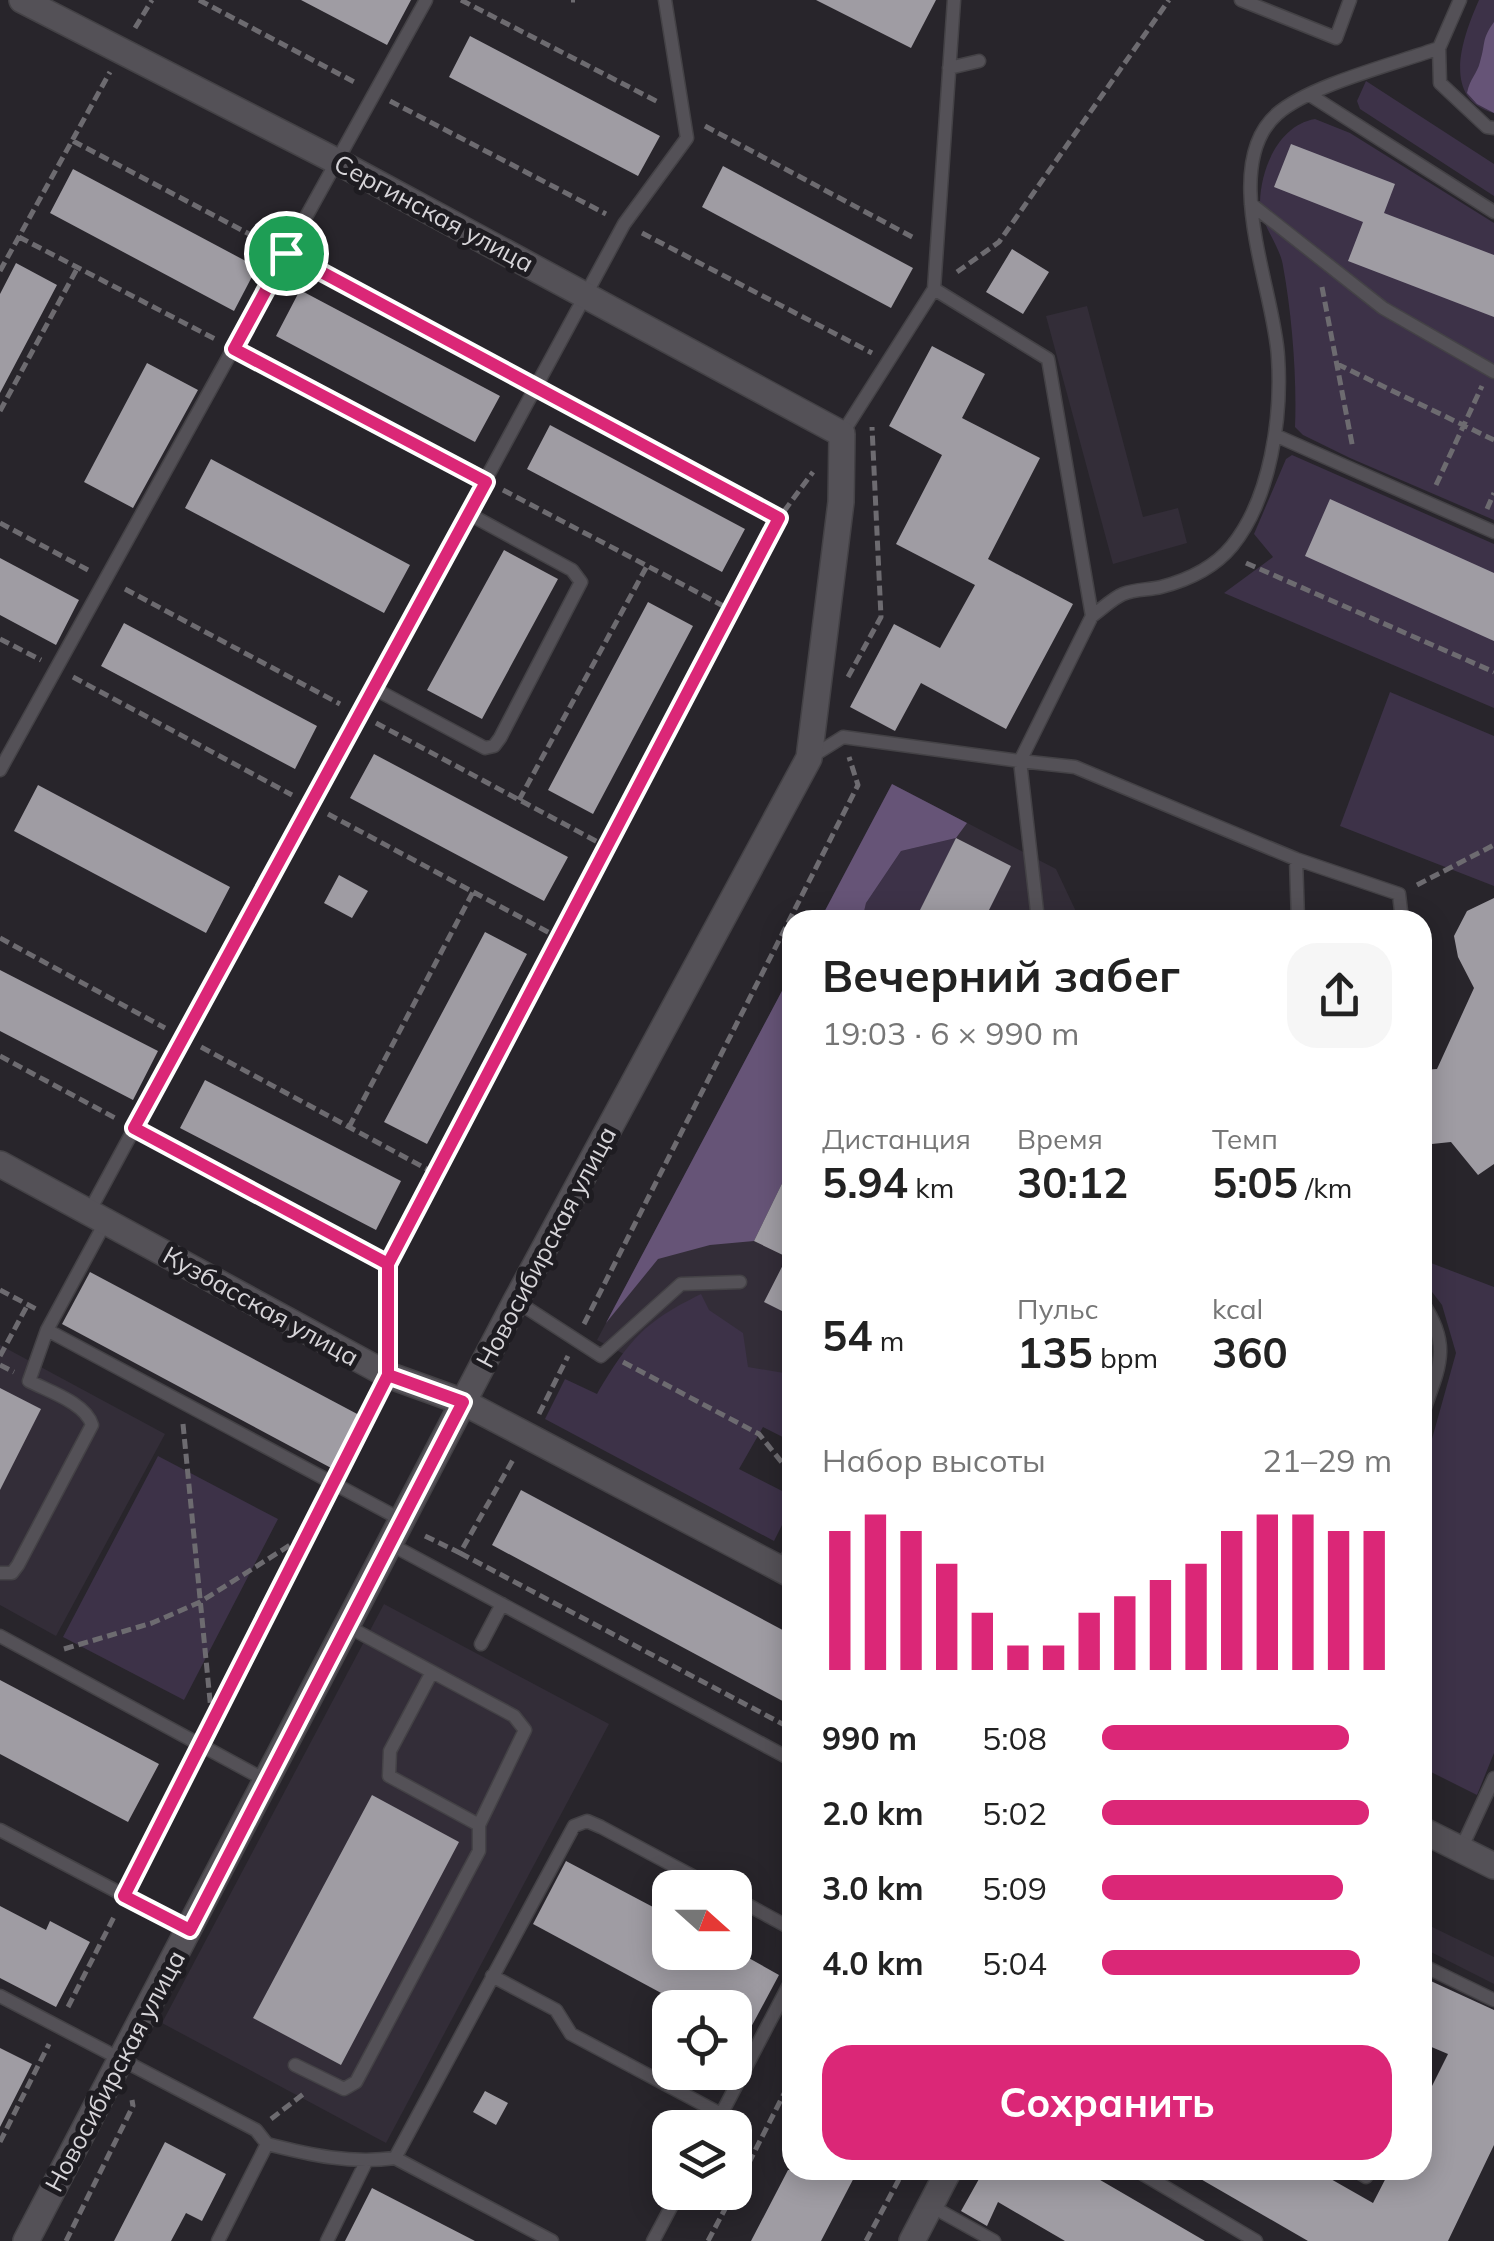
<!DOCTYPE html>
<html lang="ru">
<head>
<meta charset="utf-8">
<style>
  body { margin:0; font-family:Mulish,sans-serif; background:#f6f6f6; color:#222; height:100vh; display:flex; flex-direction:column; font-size:38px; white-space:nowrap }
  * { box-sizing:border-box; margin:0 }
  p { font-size:32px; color:#767676 }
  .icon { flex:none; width:55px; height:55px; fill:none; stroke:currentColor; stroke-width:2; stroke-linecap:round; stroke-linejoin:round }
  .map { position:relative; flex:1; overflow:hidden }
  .side { position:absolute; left:782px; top:910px; width:650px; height:1270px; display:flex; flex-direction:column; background:#fff; border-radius:30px; box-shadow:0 5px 25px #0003 }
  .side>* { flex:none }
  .needle { width:65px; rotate:111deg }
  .buttons { position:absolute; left:652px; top:1870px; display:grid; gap:20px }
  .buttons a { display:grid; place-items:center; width:100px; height:100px; border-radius:20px; background:#fff; box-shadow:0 5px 25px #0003; font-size:50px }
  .pin { position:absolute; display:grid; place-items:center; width:85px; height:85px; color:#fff; margin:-42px; border:5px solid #fff; border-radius:50%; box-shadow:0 2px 10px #0007 }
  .round { display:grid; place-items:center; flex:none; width:105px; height:105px; border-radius:30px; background:#f6f6f6 }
  .summary { display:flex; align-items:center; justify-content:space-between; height:170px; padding:0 40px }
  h1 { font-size:45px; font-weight:700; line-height:75px }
  .stats { display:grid; grid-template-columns:repeat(3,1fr); gap:15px; height:170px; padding:10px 40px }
  .stats div { display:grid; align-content:center }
  .stats b { font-size:42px; font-weight:700 }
  .stats small { font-size:28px; font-weight:400 }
  .stats p { font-size:28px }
  .chart { height:280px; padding:20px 40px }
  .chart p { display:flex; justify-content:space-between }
  .chart svg { width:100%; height:180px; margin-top:10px; stroke:#db2777; stroke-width:6 }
  .primary-button { display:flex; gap:20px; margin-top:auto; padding:20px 40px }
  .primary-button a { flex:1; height:115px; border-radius:30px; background:#db2777; color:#fff; font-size:40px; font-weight:700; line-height:115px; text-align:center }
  ul { padding:0 40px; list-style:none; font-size:32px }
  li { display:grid; grid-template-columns:160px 120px 1fr; align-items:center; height:75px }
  li i { height:25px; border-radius:12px; background:#db2777 }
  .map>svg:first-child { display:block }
  .built { fill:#332d38 }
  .green { fill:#3d3248 }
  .forest { fill:#665477 }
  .building { fill:#9f9ca3 }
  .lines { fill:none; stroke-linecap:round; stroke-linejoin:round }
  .lane-casing { stroke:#444246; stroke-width:15 }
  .street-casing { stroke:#444246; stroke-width:28 }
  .path { stroke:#6d6b70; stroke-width:5; stroke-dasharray:10 5; stroke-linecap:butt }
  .lane { stroke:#545157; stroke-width:12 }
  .street { stroke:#545157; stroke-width:25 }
  .route-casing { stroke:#fff; stroke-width:20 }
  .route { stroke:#db2777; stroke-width:12 }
  .labels { text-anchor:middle; stroke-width:10; stroke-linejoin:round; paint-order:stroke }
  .street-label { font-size:25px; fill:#d7d5d9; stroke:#1e1c21 }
</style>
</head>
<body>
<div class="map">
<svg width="1494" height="2241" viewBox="0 0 1494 2241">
  <rect width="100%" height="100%" fill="#28252b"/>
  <!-- built -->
  <path class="built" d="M1087,306L1143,517L1178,508L1187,543L1113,564L1046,316Z
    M892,784L1056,869L1080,920H820Z
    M792,972V1442L597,1340Z
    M0,1345L165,1434L56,1636L0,1605Z
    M384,1604L609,1724L386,2143L162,2023Z
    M1422,1922L1494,1957V1984L1423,1948Z"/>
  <!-- green -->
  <path class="green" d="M1479,0H1494V113C1439,98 1464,34 1479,0Z
    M1366,81L1494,164V196L1360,109L1357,101Z
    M1315,119L1350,133L1494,223V520L1350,458L1303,435L1295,427C1297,378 1292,315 1283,266C1280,245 1259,222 1260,202C1261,168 1279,125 1315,119Z
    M1292,455L1494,544V708L1224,593L1273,557L1254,534L1286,459Z
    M1390,692L1494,736V886L1340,826Z
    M956,838L915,920H862L866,903L901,851Z
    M1423,1260L1494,1287V1753L1477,1795L1423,1768V1471L1456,1353L1442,1305L1423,1280Z
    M701,1294L709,1310L743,1333L748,1367L784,1373L792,1369V1423L785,1438L763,1427L739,1469L792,1496V1505L774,1541L545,1419L565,1379L597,1394C629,1340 644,1322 701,1294Z
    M158,1456L278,1519L184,1700L63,1637Z"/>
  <!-- forest -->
  <path class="forest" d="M1494,22V113L1477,104L1467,93C1470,78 1477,74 1480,62C1486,43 1481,40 1494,22Z
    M892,784L967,823L956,838L901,851L866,903L862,920H820Z
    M792,972V1163L754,1241L710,1245L658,1259L606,1323Z"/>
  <!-- building -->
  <path class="building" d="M301,0H411L387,45Z
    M816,0H936L911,48Z
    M470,36L660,136L638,176L449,77Z
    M1291,144L1395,184L1384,213L1494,255V317L1348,261L1363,222L1274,187Z
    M723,166L913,268L891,308L702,207Z
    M73,169L257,267L234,311L50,213Z
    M1012,249L1049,272L1023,314L986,292Z
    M16,263L57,285L0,393V294Z
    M300,290L500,396L475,442L276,336Z
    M932,346L985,374L962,418L1040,458L988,559L1073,604L1006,729L921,683L895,731L850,707L894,624L940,648L975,585L896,544L942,455L889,426Z
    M147,363L198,390L133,508L84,482Z
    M550,425L745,529L722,572L527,469Z
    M211,459L410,565L384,613L185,508Z
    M1330,499L1494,573V641L1305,556Z
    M504,550L558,579L482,719L427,690Z
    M0,558L79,600L56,645L0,615Z
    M648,602L693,626L593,814L548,790Z
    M124,623L317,726L295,769L101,666Z
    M374,754L568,857L544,901L350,798Z
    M38,785L230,887L206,933L14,831Z
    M956,838L1011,866L984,920H915Z
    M339,875L368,891L352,918L324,903Z
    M1494,898V1164L1478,1175L1451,1142L1422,1145V1070L1437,1069L1474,988L1458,957L1454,936L1467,911Z
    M485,932L527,954L427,1144L384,1122Z
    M0,970L158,1051L133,1100L0,1031Z
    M205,1080L401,1181L376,1230L180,1128Z
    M792,1163V1316L764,1302L787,1257L754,1241Z
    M90,1272L361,1416L333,1469L62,1324Z
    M0,1388L41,1409L0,1490Z
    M521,1490L792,1635V1706L492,1545Z
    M0,1680L159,1764L128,1822L0,1754Z
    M372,1795L459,1842L341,2065L253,2018Z
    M566,1861L670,1916V1952H738L779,1975L735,2057V2008H689L533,1924Z
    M0,1906L46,1930L50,1921L90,1942L56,2007L0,1978Z
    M1422,1977L1494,2010V2145L1448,2241H1308L1185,2170H1315L1373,2203L1390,2170H1422V2106L1448,2054L1422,2043Z
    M0,2048L32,2064L0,2127Z
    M485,2091L508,2103L496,2125L473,2112Z
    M165,2142L226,2174L202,2221L186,2213L171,2241H114Z
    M788,2170H858L821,2241H751Z
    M984,2170H1083L1205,2241H1065L998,2202L987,2226L961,2211Z
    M372,2188L475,2241H345Z"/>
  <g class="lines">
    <defs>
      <path id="lane" d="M1241,0L1336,38L1350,0
        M1439,48L1440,83L1487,127L1494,128
        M949,68L979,61
        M1310,95L1494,212
        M1251,204L1383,308L1494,372
        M934,289L954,0
        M1277,436L1494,532
        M1092,616C1102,609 1113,598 1123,594C1135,589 1149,590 1161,587C1188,580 1214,568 1232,546C1271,498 1282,416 1278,357C1275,292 1218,166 1277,114C1310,85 1395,64 1439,48L1460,0
        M373,688L485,748L494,746L500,738L581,582L572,570L469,514
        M811,757L843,737L1020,761L1092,616L1048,359L934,289L842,434
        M0,770L426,0
        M1296,859L1298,920
        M1033,920L1037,911L1020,761L1075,767L1296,859L1399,894L1402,920
        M89,1212L624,224L687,138L665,0
        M516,1301L601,1356L681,1284L740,1282
        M1422,1302C1453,1347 1438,1369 1422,1416
        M47,1330L402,1520
        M390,1544L792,1760
        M782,1569L792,1547
        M0,1573H12L18,1565L92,1425C86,1403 48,1391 29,1381L47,1330L106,1221
        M0,1636L267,1781
        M481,1644L502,1604
        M432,1672L390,1751L389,1776L479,1825
        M0,1830L190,1930
        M1461,1849L1494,1778
        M735,1898L792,1929
        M1422,1965L1494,2000
        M492,1976L556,2010L571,2034L721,2114
        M0,1996L256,2130L267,2144L218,2241
        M295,2065L344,2089L356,2082L479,1851V1825L525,1730L514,1716L347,1626
        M714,2128L792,1979
        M267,2144C311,2155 350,2164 395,2158L552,2241
        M395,2158L574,1826L587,1821L601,1827L715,1888
        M1136,2170L1256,2241
        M1355,2170L1366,2177L1369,2170
        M931,2206L994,2241
        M327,2241L366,2162
        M653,2241L679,2192"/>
      <path id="street" d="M22,0L338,162L842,434L841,502L809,758L516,1301L26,2241
        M0,1164L388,1375L463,1402L792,1575
        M1422,1830L1494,1866
        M912,2241L949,2170"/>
    </defs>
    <!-- lane casing -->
    <use href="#lane" class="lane-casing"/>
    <!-- street casing -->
    <use href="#street" class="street-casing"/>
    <!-- path -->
    <path class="path" d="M199,0L358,84
      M461,0L660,103
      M571,0H575
      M135,28L152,0
      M390,101L606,214
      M705,126L916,239
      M73,141L270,245
      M642,233L872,353
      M19,237L215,339
      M301,262L516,377
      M0,271L110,72
      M957,272L999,242L1169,0
      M1322,287L1353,449
      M251,358L467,471
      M1337,364L1494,440
      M553,396L779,518
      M0,411L78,267
      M1436,485L1482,386
      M503,490L731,610
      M1487,509L1494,493
      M0,523L88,570
      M1246,563L1494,672
      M125,589L340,704
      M0,639L41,660
      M73,677L292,795
      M848,677L881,617L872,427
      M376,723L607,847
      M519,800L647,566
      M328,814L559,938
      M1417,885L1494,845
      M0,938L165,1028
      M201,1047L436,1174
      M0,1056L117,1119
      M349,1127L473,892
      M153,1138L389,1264
      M0,1290L38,1310
      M584,1324L858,785L849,757
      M388,1344L389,1264L779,518L813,472
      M0,1356L27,1306
      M623,1362L759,1434L792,1475
      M0,1365L14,1372
      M539,1414L568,1356
      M183,1424L212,1721
      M341,1467L376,1397
      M425,1536L460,1553L514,1458
      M460,1553L792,1729
      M64,1649L152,1623L200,1602L306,1535
      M210,1726L325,1500
      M133,1878L192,1763
      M68,2007L115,1915
      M271,2119L306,2092
      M0,2142L49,2044
      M735,2190L792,2078
      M66,2241L133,2106L132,2100
      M708,2241L734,2192
      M866,2241L904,2170"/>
    <!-- lane -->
    <use href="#lane" class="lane"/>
    <!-- street -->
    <use href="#street" class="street"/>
  </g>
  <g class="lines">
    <defs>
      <path id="route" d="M286,253L779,518L388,1264V1375L124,1896L190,1930L463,1402L388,1375V1264L134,1128L486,482L234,349L286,253"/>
    </defs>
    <!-- route casing -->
    <use href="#route" class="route-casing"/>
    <!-- route -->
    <use href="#route" class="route"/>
  </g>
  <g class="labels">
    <!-- street labels -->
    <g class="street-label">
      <text transform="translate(434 213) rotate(28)" y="9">Сергинская улица</text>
      <text transform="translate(546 1247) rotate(-62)" y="9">Новосибирская улица</text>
      <text transform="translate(261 1306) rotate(29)" y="9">Кузбасская улица</text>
      <text transform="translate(115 2071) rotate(-62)" y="9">Новосибирская улица</text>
    </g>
  </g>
</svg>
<div class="buttons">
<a><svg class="needle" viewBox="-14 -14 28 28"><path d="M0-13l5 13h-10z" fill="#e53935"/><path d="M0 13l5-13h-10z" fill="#767676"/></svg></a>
<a><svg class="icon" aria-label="locate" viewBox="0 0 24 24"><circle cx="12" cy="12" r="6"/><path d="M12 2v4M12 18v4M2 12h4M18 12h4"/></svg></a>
<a><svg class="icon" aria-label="layers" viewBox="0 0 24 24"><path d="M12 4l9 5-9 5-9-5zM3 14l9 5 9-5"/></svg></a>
</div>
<div class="pin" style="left:286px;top:253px;background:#1e9e55"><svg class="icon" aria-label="arrive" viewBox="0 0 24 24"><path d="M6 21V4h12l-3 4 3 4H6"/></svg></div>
<section class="side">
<div class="summary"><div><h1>Вечерний забег</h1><p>19:03 · 6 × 990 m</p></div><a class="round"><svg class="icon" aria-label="share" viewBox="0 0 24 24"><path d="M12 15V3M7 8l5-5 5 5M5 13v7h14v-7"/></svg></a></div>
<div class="stats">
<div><p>Дистанция</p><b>5.94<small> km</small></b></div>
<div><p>Время</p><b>30:12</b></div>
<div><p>Темп</p><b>5:05<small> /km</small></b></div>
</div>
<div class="stats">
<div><b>54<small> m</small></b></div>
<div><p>Пульс</p><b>135<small> bpm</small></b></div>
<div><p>kcal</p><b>360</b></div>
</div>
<div class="chart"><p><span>Набор высоты</span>21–29 m</p>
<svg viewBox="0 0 160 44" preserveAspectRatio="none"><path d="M5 44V10M15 44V6M25 44V10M35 44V18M45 44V30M55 44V38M65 44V38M75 44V30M85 44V26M95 44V22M105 44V18M115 44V10M125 44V6M135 44V6M145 44V10M155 44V10"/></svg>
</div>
<ul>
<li><b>990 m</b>5:08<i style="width:85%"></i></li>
<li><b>2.0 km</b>5:02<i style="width:92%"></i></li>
<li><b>3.0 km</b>5:09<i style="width:83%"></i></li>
<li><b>4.0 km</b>5:04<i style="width:89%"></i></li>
</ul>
<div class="primary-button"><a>Сохранить</a></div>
</section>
</div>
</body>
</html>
